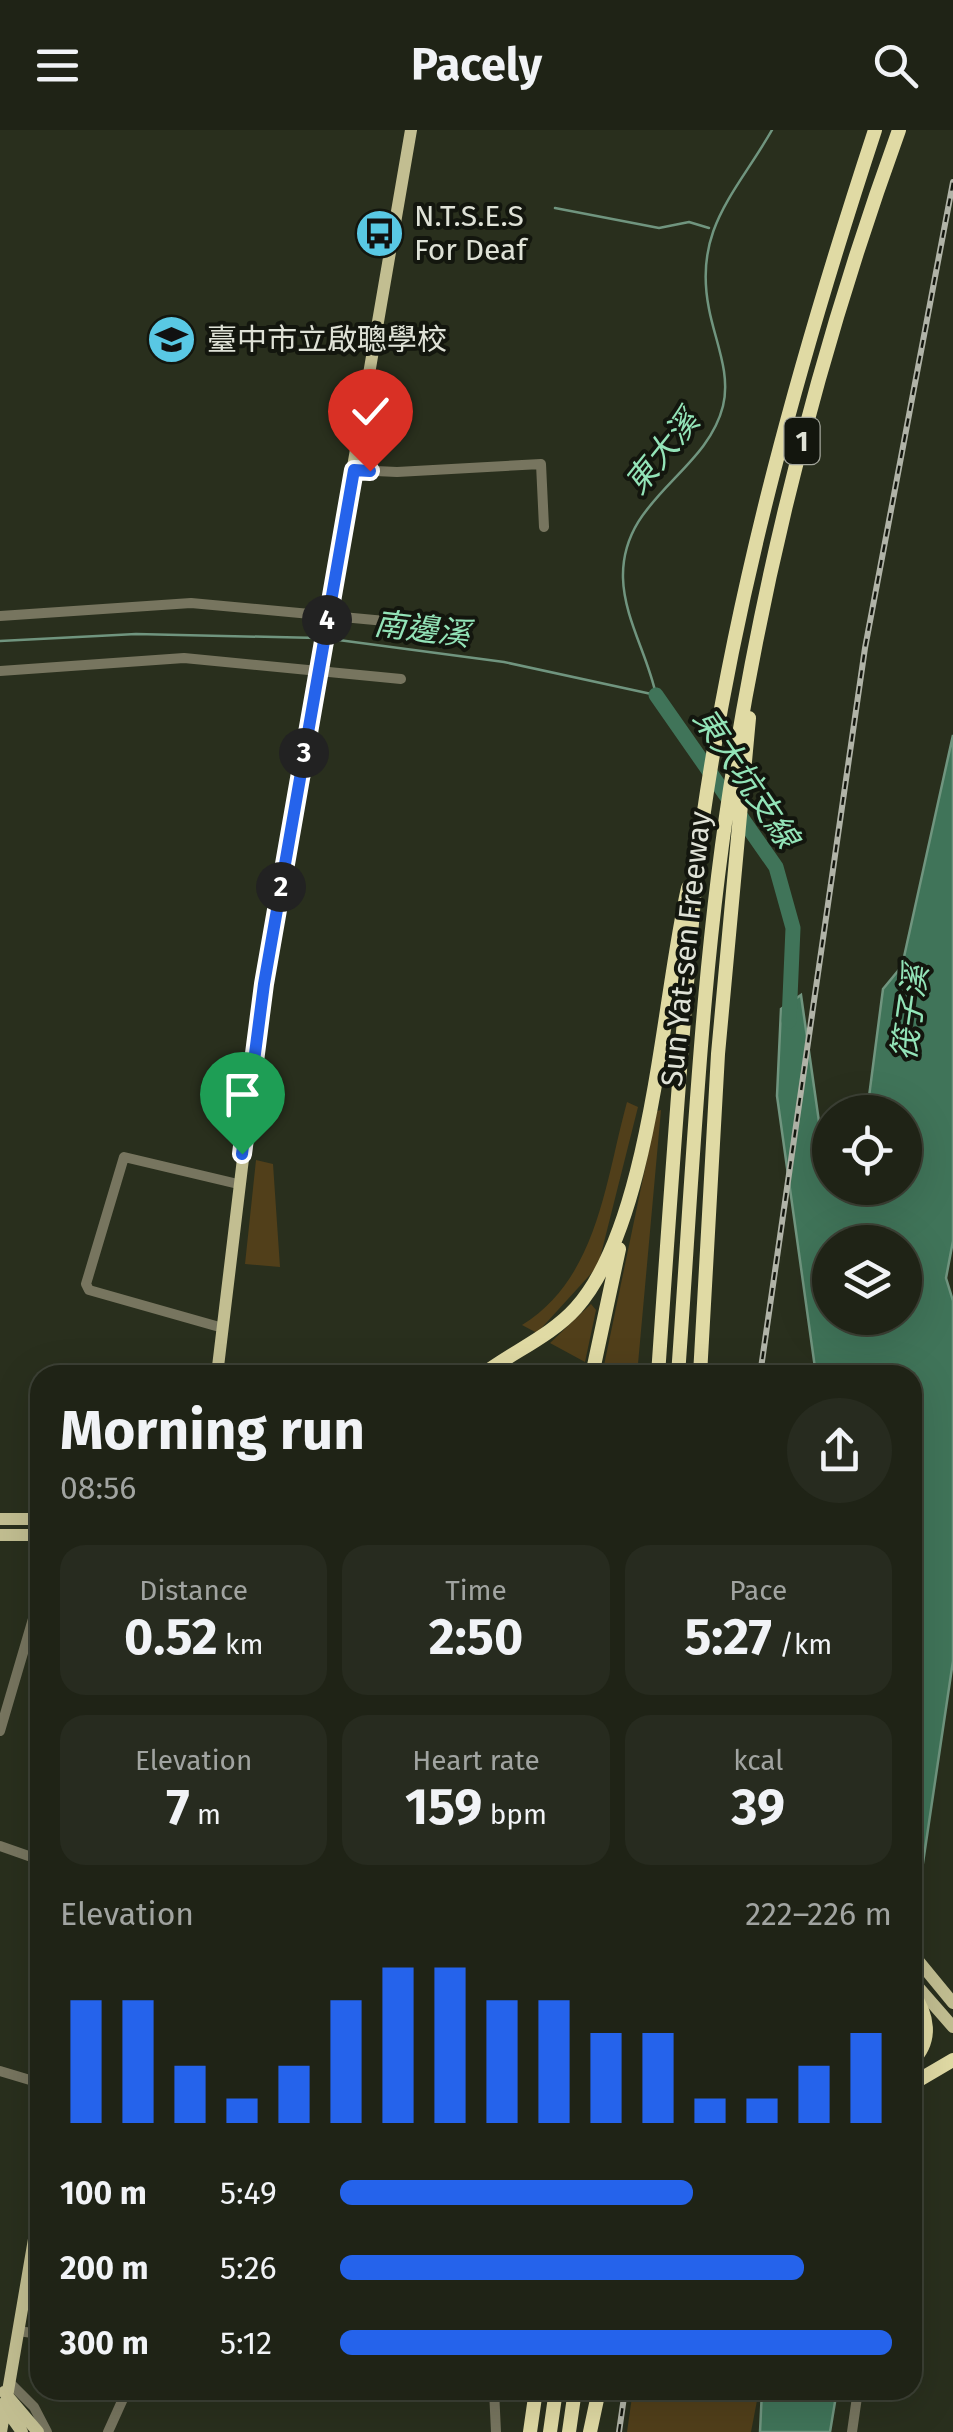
<!DOCTYPE html>
<html lang="en">
<head>
<meta charset="utf-8">
<style>
  body { margin:0; font-family:"Fira Sans","Noto Sans TC",sans-serif; background:#272b1f; color:#f1f3f6; height:100vh; display:flex; flex-direction:column; font-size:38px; white-space:nowrap }
  * { box-sizing:border-box; margin:0 }
  p { font-size:32px; color:#a1a4a1 }
  .icon { flex:none; width:55px; height:55px; fill:none; stroke:currentColor; stroke-width:2; stroke-linecap:round; stroke-linejoin:round }
  .map { position:relative; flex:1; overflow:hidden }
  .drawer { position:absolute; left:30px; top:1235px; width:892px; height:1035px; display:flex; flex-direction:column; background:#1f2316; border-radius:30px; box-shadow:0 10px 40px #0002,0 0 0 2px #3c4035 }
  .drawer>* { flex:none }
  .fabs { position:absolute; left:812px; top:965px; display:grid; gap:20px }
  .fabs a { display:grid; place-items:center; width:110px; height:110px; border-radius:50%; background:#1f2316; box-shadow:0 10px 40px #0002,0 0 0 2px #3c4035; font-size:50px }
  .pin { position:absolute; display:grid; place-items:center; width:85px; height:85px; color:#fff; margin:-102px -42px; border-radius:50% 50% 50% 0; rotate:-45deg; box-shadow:0 0 10px #0007 }
  .pin .icon { rotate:45deg }
  .km { position:absolute; width:50px; height:50px; margin:-25px; border-radius:50%; background:#222; color:#fff; font-size:28px; line-height:50px; text-align:center }
  .round { display:grid; place-items:center; flex:none; width:105px; height:105px; border-radius:52px; background:#272b1f }
  .headline { display:flex; align-items:center; justify-content:space-between; height:170px; padding:0 30px }
  h1 { font-size:55px; font-weight:700; line-height:75px }
  .stats { display:grid; grid-template-columns:repeat(3,1fr); gap:15px; height:170px; padding:10px 30px }
  .stats div { display:grid; align-content:center; border-radius:25px; background:#272b1f; text-align:center }
  .stats b { font-size:50px; font-weight:700 }
  .stats small { font-size:28px; font-weight:400 }
  .stats p { font-size:28px }
  .chart { height:280px; padding:20px 30px }
  .chart p { display:flex; justify-content:space-between }
  .chart svg { width:100%; height:180px; margin-top:10px; stroke:#2563eb; stroke-width:6 }
  ul { padding:0 30px; list-style:none; font-size:32px }
  li { display:grid; grid-template-columns:160px 120px 1fr; align-items:center; height:75px }
  li i { height:25px; border-radius:12px; background:#2563eb }
  header { display:flex; justify-content:space-between; align-items:center; height:130px; padding:0 30px; background:#1f2316; font-size:45px; font-weight:700 }
  .map>svg:first-child { display:block }
  .green { fill:#513f1a }
  .water { fill:#407459; stroke:#70957f; stroke-width:2.5; fill-rule:evenodd }
  .lines { fill:none; stroke-linecap:round; stroke-linejoin:round }
  .stream { stroke:#70957f; stroke-width:2.5 }
  .river { stroke:#407459; stroke-width:15 }
  .minor { stroke:#77755f; stroke-width:10 }
  .major { stroke:#c2be91; stroke-width:12 }
  .highway { stroke:#e0daa4; stroke-width:14 }
  .rail-casing { stroke:#b0b3a7; stroke-width:6 }
  .rail { stroke:#13160e; stroke-width:2.5; stroke-dasharray:8; stroke-linecap:butt }
  .route-casing { stroke:#fff; stroke-width:20 }
  .route { stroke:#2563eb; stroke-width:12 }
  .labels { text-anchor:middle; stroke-width:8; stroke-linejoin:round; paint-order:stroke }
  .shield { fill:#13160e; stroke:#a2a59b; stroke-width:2.5 }
  .shield-label { font-size:28px; font-weight:bold; fill:#dfe2d7 }
  .poi-label { font-size:30px; fill:#dfe2d7; stroke:#13160e; text-anchor:start }
  .street-label { font-size:30px; fill:#dfe2d7; stroke:#13160e }
  .water-label { font-size:32px; font-style:italic; fill:#93e4b8; stroke:#13160e }
</style>
</head>
<body>
<header><svg class="icon" aria-label="menu" viewBox="0 0 24 24"><path d="M4 6h16M4 12h16M4 18h16"/></svg>Pacely<svg class="icon" aria-label="search" viewBox="0 0 24 24"><circle cx="10" cy="10" r="6"/><path d="M15 15l6 6"/></svg></header>
<div class="map">
<svg width="953" height="2302" viewBox="0 0 953 2302">
  <rect width="100%" height="100%" fill="#292f1d"/>
  <!-- green -->
  <path class="green" d="M627,972L638,977L598,1136L537,1203L522,1195C598,1148 605,1052 627,972Z
    M661,980L637,1245H602L657,981Z
    M256,1030L273,1034L280,1137L245,1134Z
    M591,1174L596,1180L585,1232L550,1213Z
    M633,2260H759L751,2302H627Z"/>
  <!-- water -->
  <path class="water" d="M953,605V1111L946,1148L953,1171V1531L913,1800L912,1245H816L777,966L781,879L801,865L821,1006L830,1029V1058H842L844,1062L852,1058H905V982H867L883,859L902,836ZM830,1112H905V1188H830Z
    M762,2260H837L830,2302H760Z"/>
  <g class="lines">
    <!-- stream -->
    <path class="stream" d="M555,78L659,98L689,92L709,98
      M331,509L504,532L656,565C648,526 624,488 623,448C621,368 706,344 723,276C731,243 715,211 709,179C693,99 736,63 772,0
      M0,511L136,504L318,508"/>
    <!-- river -->
    <path class="river" d="M656,565L776,737L793,798L789,891"/>
    <!-- minor -->
    <path class="minor" d="M354,340L397,342L541,334L544,397
      M0,486L191,473L396,492
      M0,541L184,528L401,549
      M223,1198L89,1160L86,1154L124,1027L238,1054
      M0,1601L40,1465
      M0,1716L40,1730
      M0,1941L40,1953
      M912,1968L915,1966
      M18,2201L40,2204
      M10,2253L34,2277L47,2302
      M494,2260L496,2302
      M108,2302L127,2260
      M852,2302L858,2260"/>
    <!-- major -->
    <path class="major" d="M217,1245L264,854L411,0
      M0,1389H40
      M0,1405H40
      M912,1823L953,1873
      M912,1850L953,1897
      M4,2262L38,2302
      M2,2274L22,2302
      M1,2302L40,2074"/>
    <!-- highway -->
    <path class="highway" d="M482,1245C512,1222 551,1206 576,1178C652,1093 662,870 688,758
      M592,1245L619,1119
      M658,1245C667,1114 676,984 687,853C692,798 695,742 703,688C737,453 801,225 875,0
      M678,1245C693,1039 701,832 735,628C770,414 825,204 899,0
      M700,1245L718,924L749,588
      M912,1862C928,1885 933,1910 912,1931
      M912,1954L953,1930
      M530,2302L536,2260
      M550,2302L556,2260
      M569,2302L575,2260
      M590,2302L599,2260"/>
    <defs>
      <path id="rail" d="M760,1245L865,518L953,52
        M619,2302L625,2260"/>
    </defs>
    <!-- rail casing -->
    <use href="#rail" class="rail-casing"/>
    <!-- rail -->
    <use href="#rail" class="rail"/>
  </g>
  <g class="lines">
    <defs>
      <path id="route" d="M242,1024L264,854L354,340L370,341"/>
    </defs>
    <!-- route casing -->
    <use href="#route" class="route-casing"/>
    <!-- route -->
    <use href="#route" class="route"/>
  </g>
  <!-- icons -->
  <defs>
    <symbol id="bus-disc" viewBox="-11 -11 22 22"><circle r="9.5" fill="#59c8e4" stroke="#13160e"/><path d="M-5-6H5V4H4V6H2V4H-2V6H-4V4H-5ZM-3.5-4V0h7V-4ZM-3.5 1.2v1.5H-2V1.2ZM2 1.2v1.5H3.5V1.2Z" fill="#111"/></symbol>
    <symbol id="school-disc" viewBox="-11 -11 22 22"><circle r="9.5" fill="#59c8e4" stroke="#13160e"/><path d="M0-5L7-2L0 1L-7-2ZM-4 1L0 2.5L4 1V4Q0 6-4 4Z" fill="#111"/></symbol>
  </defs>
  <g fill-rule="evenodd">
    <use href="#bus-disc" x="352" y="76" width="55" height="55"/>
    <use href="#school-disc" x="144" y="182" width="55" height="55"/>
  </g>
  <g class="labels">
    <!-- shield labels -->
    <rect class="shield" x="784.5" y="288" width="35" height="46" rx="8"/>
    <g class="shield-label">
      <text x="802" y="321">1</text>
    </g>
    <!-- poi labels -->
    <g class="poi-label">
      <text x="414" y="96">N.T.S.E.S<tspan x="414" dy="34">For Deaf</tspan></text>
      <text x="207" y="220">臺中市立啟聰學校</text>
    </g>
    <!-- street labels -->
    <g class="street-label">
      <text transform="translate(686 819) rotate(-84)" y="10">Sun Yat-sen Freeway</text>
    </g>
    <!-- water labels -->
    <g class="water-label">
      <text transform="translate(662 322) rotate(-51)" y="11">東大溪</text>
      <text transform="translate(422 499) rotate(7)" y="11">南邊溪</text>
      <text transform="translate(746 648) rotate(56)" y="11">東大坑支線</text>
      <text transform="translate(910 883) rotate(-82)" y="11">筏子溪</text>
    </g>
  </g>
</svg>
<div class="fabs">
<a><svg class="icon" aria-label="locate" viewBox="0 0 24 24"><circle cx="12" cy="12" r="6"/><path d="M12 2v4M12 18v4M2 12h4M18 12h4"/></svg></a>
<a><svg class="icon" aria-label="layers" viewBox="0 0 24 24"><path d="M12 4l9 5-9 5-9-5zM3 14l9 5 9-5"/></svg></a>
</div>
<div class="pin" style="left:242px;top:1024px;background:#1e9e55"><svg class="icon" aria-label="arrive" viewBox="0 0 24 24"><path d="M6 21V4h12l-3 4 3 4H6"/></svg></div>
<div class="pin" style="left:370px;top:341px;background:#d93025"><svg class="icon" aria-label="check" viewBox="0 0 24 24"><path d="M5 12l5 5 9-10"/></svg></div>
<b class="km" style="left:281px;top:757px">2</b>
<b class="km" style="left:304px;top:623px">3</b>
<b class="km" style="left:327px;top:490px">4</b>
<section class="drawer">
<div class="headline"><div><h1>Morning run</h1><p>08:56</p></div><a class="round"><svg class="icon" aria-label="share" viewBox="0 0 24 24"><path d="M12 15V3M7 8l5-5 5 5M5 13v7h14v-7"/></svg></a></div>
<div class="stats">
<div><p>Distance</p><b>0.52<small> km</small></b></div>
<div><p>Time</p><b>2:50</b></div>
<div><p>Pace</p><b>5:27<small> /km</small></b></div>
</div>
<div class="stats">
<div><p>Elevation</p><b>7<small> m</small></b></div>
<div><p>Heart rate</p><b>159<small> bpm</small></b></div>
<div><p>kcal</p><b>39</b></div>
</div>
<div class="chart"><p><span>Elevation</span>222–226 m</p>
<svg viewBox="0 0 160 44" preserveAspectRatio="none"><path d="M5 44V14M15 44V14M25 44V30M35 44V38M45 44V30M55 44V14M65 44V6M75 44V6M85 44V14M95 44V14M105 44V22M115 44V22M125 44V38M135 44V38M145 44V30M155 44V22"/></svg>
</div>
<ul>
<li><b>100 m</b>5:49<i style="width:64%"></i></li>
<li><b>200 m</b>5:26<i style="width:84%"></i></li>
<li><b>300 m</b>5:12<i style="width:100%"></i></li>
</ul>
</section>
</div>
</body>
</html>
